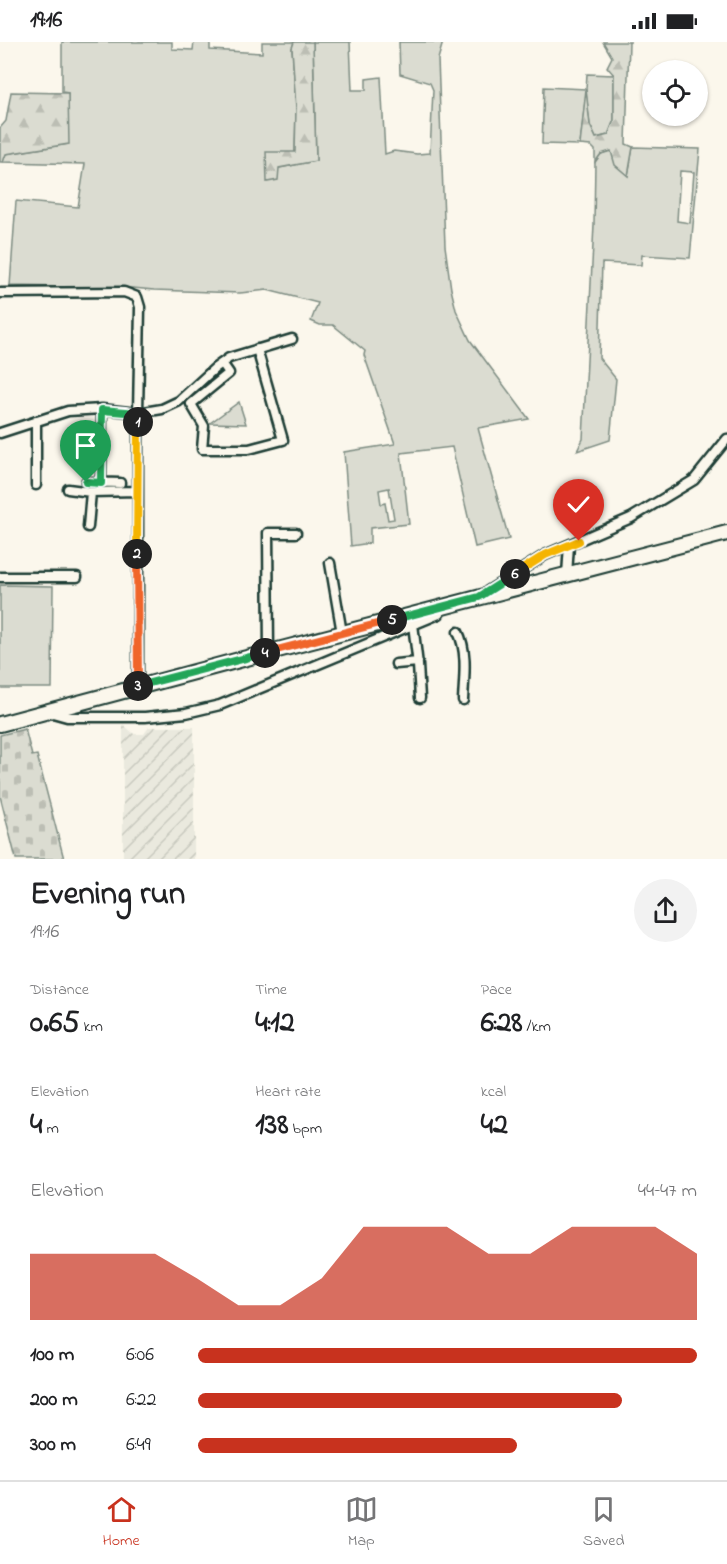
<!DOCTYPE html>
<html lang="en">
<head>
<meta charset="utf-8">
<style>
  body { margin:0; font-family:"Indie Flower",sans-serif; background:#f2f2f2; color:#202124; height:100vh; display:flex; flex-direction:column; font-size:22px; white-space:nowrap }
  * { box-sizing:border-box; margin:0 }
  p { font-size:20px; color:#757577 }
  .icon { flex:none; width:33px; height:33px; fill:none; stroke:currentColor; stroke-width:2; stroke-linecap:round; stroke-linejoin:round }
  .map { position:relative; height:817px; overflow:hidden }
  .sheet { display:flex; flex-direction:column; background:#fff; flex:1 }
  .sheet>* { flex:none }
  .fabs { position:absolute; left:642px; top:18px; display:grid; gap:12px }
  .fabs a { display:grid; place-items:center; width:66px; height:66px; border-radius:50%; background:#fff; box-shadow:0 2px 4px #0004; font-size:30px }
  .pin { position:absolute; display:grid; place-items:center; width:51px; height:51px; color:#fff; margin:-62px -26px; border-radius:50% 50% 50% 0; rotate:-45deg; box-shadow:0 0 6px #0007 }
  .pin .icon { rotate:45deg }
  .km { position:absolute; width:30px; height:30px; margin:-15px; border-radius:50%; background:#222; color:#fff; font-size:16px; line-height:30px; text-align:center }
  .round { display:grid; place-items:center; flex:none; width:63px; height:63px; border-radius:32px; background:#f2f2f2 }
  .summary { display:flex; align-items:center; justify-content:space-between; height:102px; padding:0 30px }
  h1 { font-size:33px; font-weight:700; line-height:45px }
  .metrics { display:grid; grid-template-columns:repeat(3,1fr); gap:9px; height:102px; padding:6px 30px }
  .metrics div { display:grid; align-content:center }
  .metrics b { font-size:30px; font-weight:700 }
  .metrics small { font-size:16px; font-weight:400 }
  .metrics p { font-size:16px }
  .chart { height:168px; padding:12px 30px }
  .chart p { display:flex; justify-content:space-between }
  .chart svg { width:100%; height:108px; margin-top:6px; fill:#c8321e; opacity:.7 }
  ul { padding:0 30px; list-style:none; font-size:20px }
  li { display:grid; grid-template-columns:96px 72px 1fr; align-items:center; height:45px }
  li i { height:15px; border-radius:8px; background:#c8321e }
  .status { display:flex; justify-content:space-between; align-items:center; height:42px; padding:0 30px; background:#fff; direction:ltr }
  .status svg { height:16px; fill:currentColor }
  .tab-bar { display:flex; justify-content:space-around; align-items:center; height:84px; border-top:2px solid #e0e0e0; background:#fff; font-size:16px; color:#757577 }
  .tab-bar a { display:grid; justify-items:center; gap:3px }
  .tab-bar .active { color:#c8321e }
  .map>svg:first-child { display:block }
  .industrial { fill:url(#industrial-furrows) }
  .green { fill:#dbdcd1; stroke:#7d8c82; stroke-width:1.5; fill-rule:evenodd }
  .forest { fill:url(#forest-firs); stroke:#7d8c82; stroke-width:1.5 }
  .cemetery { fill:url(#cemetery-stones); stroke:#7d8c82; stroke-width:1.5 }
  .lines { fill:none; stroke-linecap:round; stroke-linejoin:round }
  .street-casing { stroke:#1f3d34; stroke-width:13 }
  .primary-casing { stroke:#1f3d34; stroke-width:18 }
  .street { stroke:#fbf7ec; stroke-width:8 }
  .primary { stroke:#fbf7ec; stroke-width:14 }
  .split-1-casing { stroke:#fff; stroke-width:12 }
  .split-2-casing { stroke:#fff; stroke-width:12 }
  .split-3-casing { stroke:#fff; stroke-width:12 }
  .split-4-casing { stroke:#fff; stroke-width:12 }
  .split-5-casing { stroke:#fff; stroke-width:12 }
  .split-6-casing { stroke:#fff; stroke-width:12 }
  .split-7-casing { stroke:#fff; stroke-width:12 }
  .split-1 { stroke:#22a559; stroke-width:8 }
  .split-2 { stroke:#f5b400; stroke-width:8 }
  .split-3 { stroke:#f0652b; stroke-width:8 }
  .split-4 { stroke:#22a559; stroke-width:8 }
  .split-5 { stroke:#f0652b; stroke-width:8 }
  .split-6 { stroke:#22a559; stroke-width:8 }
  .split-7 { stroke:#f5b400; stroke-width:8 }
</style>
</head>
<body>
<div class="status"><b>19:16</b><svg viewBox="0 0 49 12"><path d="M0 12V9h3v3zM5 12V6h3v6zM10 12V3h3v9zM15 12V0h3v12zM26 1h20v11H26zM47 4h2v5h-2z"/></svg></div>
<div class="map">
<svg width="727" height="817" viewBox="0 0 727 817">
  <defs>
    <pattern id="industrial-furrows" width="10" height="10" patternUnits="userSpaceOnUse" patternTransform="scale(1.5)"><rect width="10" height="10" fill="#eae9de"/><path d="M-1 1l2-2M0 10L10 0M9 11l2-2" fill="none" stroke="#c8c9bf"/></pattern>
    <pattern id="forest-firs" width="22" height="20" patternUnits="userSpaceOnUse" patternTransform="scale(1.5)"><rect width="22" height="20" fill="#dbdcd1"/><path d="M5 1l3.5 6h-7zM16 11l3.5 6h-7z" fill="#bcbeb4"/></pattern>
    <pattern id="cemetery-stones" width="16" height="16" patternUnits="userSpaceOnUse" patternTransform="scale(1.5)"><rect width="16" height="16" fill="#dbdcd1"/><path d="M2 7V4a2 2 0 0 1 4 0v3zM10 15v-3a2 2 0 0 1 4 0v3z" fill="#bcbeb4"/></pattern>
  </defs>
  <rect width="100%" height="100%" fill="#fbf7ec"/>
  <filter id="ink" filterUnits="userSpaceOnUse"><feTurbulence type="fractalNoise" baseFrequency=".0167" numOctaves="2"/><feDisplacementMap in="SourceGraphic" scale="12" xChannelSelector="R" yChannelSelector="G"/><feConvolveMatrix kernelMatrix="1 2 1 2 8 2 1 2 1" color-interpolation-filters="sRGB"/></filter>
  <g filter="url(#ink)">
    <!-- industrial -->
    <path class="industrial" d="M123,682L134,692H144L149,685H194V817H123Z"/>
    <!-- green -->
    <path class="green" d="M62,0H172V7L193,8L194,0H210V8L262,11V0H294L292,6L296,66L295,110L279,126L316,119L313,0H350L352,48H366V37L381,35L385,112L394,109L417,112L430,111L433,48L430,41L400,32L399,0H443L438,17L445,204L451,247L456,268L470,298L529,377L478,386L509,497L475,505L452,405L401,411L409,482L370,486V501L351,504L344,410L395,402L364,313L365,309L333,283H320L311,279L318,261L267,248L240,251L154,248L133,246L10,244L16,159L78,165L85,122L3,120L5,112L68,102V51L62,50ZM389,446L394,477L388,478L385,461L381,462L379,448Z
      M587,32L614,33V78L608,93L596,96L590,83L586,51L580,103L542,102L544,45L586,47Z
      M633,105L700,107L690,216L642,213L641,223L602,221L599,316L616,337L610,398L577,409L583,397L594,183L595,120L601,112L611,108L628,133ZM680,129L694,130L690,181L677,179Z
      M239,360L246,382L210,381Z
      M0,543L53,544L52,646H0Z"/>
    <!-- forest -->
    <path class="forest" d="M294,0H313L316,119L279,126L278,138L267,140L266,110H295L296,66L292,6Z
      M603,0H631H629L626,102L633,105L628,134L615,123L611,109L601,112L595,120V108L591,104L580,103L586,47L590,83L596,96L608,93L614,78V33L607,25L612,15Z
      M11,50L68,51L69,102L6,112L3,120H0V86L6,79Z"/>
    <!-- cemetery -->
    <path class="cemetery" d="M25,687L32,714L37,713L64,817H16L0,754V693Z"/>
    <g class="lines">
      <defs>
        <path id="street" d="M0,251L124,250L137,255L140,265L138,371L102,367L68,369L0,391
          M222,321L229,331L191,362L204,384L202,407H249L283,398L257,307
          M86,440L120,441
          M101,441L102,367
          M36,443V379
          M68,447L91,450L137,449
          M88,485L91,450
          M330,521L342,591
          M567,533L569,503
          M0,535H77
          M488,549L545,513L631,476L694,438L727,397
          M413,582L418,623L420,656
          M458,590C468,610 464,636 463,658
          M269,610L268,491H296
          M396,622L418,620
          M138,645V371L162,367L179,359L215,326L229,316L292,297
          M49,670L67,675H145L186,671L220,663L439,572"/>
        <path id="primary" d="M0,682L243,617L727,491"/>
      </defs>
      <!-- street casing -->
      <use href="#street" class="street-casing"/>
      <!-- primary casing -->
      <use href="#primary" class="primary-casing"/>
      <!-- street -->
      <use href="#street" class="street"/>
      <!-- primary -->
      <use href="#primary" class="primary"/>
    </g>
  </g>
  <g class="lines" filter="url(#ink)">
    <defs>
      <path id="split-1" d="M86,440L101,441L102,368L138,371V380"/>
      <path id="split-2" d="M137,512L138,380"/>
      <path id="split-3" d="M137,512L138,644"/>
      <path id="split-4" d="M138,644L265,611"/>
      <path id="split-5" d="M265,611L392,578"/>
      <path id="split-6" d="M392,578L479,555L515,532"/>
      <path id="split-7" d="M515,532L545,513L579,499"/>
    </defs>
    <!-- split-1 casing -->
    <use href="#split-1" class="split-1-casing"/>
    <!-- split-2 casing -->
    <use href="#split-2" class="split-2-casing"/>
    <!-- split-3 casing -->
    <use href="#split-3" class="split-3-casing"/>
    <!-- split-4 casing -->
    <use href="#split-4" class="split-4-casing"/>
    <!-- split-5 casing -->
    <use href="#split-5" class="split-5-casing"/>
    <!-- split-6 casing -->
    <use href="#split-6" class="split-6-casing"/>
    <!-- split-7 casing -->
    <use href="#split-7" class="split-7-casing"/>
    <!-- split-1 -->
    <use href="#split-1" class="split-1"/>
    <!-- split-2 -->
    <use href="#split-2" class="split-2"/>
    <!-- split-3 -->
    <use href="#split-3" class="split-3"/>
    <!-- split-4 -->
    <use href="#split-4" class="split-4"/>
    <!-- split-5 -->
    <use href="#split-5" class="split-5"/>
    <!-- split-6 -->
    <use href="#split-6" class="split-6"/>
    <!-- split-7 -->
    <use href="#split-7" class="split-7"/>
  </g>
</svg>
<div class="fabs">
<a><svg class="icon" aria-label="locate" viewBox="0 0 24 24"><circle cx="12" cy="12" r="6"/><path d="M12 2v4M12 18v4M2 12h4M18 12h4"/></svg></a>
</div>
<div class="pin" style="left:86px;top:440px;background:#1e9e55"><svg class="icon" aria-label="arrive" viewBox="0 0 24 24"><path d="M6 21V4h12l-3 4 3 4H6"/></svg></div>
<div class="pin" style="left:579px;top:499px;background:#d93025"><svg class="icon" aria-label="check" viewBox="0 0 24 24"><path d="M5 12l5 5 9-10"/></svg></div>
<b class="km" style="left:138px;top:380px">1</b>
<b class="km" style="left:137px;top:512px">2</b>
<b class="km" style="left:138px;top:644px">3</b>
<b class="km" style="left:265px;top:611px">4</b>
<b class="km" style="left:392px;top:578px">5</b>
<b class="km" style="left:515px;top:532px">6</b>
</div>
<section class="sheet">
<div class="summary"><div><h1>Evening run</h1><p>19:16</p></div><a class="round"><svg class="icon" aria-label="share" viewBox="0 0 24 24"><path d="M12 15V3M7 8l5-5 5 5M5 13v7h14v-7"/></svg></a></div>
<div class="metrics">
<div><p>Distance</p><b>0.65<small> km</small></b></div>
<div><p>Time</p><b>4:12</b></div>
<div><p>Pace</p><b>6:28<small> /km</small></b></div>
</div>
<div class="metrics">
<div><p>Elevation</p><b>4<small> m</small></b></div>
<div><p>Heart rate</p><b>138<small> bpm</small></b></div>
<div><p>kcal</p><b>42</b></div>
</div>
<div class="chart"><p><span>Elevation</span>44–47 m</p>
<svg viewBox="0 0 160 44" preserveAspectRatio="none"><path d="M0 44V17L10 17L20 17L30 17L40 27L50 38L60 38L70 27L80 6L90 6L100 6L110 17L120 17L130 6L140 6L150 6L160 17V44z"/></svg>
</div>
<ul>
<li><b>100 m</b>6:06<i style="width:100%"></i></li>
<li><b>200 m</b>6:22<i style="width:85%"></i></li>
<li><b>300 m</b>6:49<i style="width:64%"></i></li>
</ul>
</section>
<nav class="tab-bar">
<a class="active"><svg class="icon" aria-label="home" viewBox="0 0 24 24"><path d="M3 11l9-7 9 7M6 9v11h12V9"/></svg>Home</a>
<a><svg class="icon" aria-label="map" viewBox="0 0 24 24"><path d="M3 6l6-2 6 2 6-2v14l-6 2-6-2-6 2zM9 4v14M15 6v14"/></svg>Map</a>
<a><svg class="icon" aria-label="saved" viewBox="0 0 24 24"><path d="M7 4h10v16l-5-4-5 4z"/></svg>Saved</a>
</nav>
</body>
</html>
